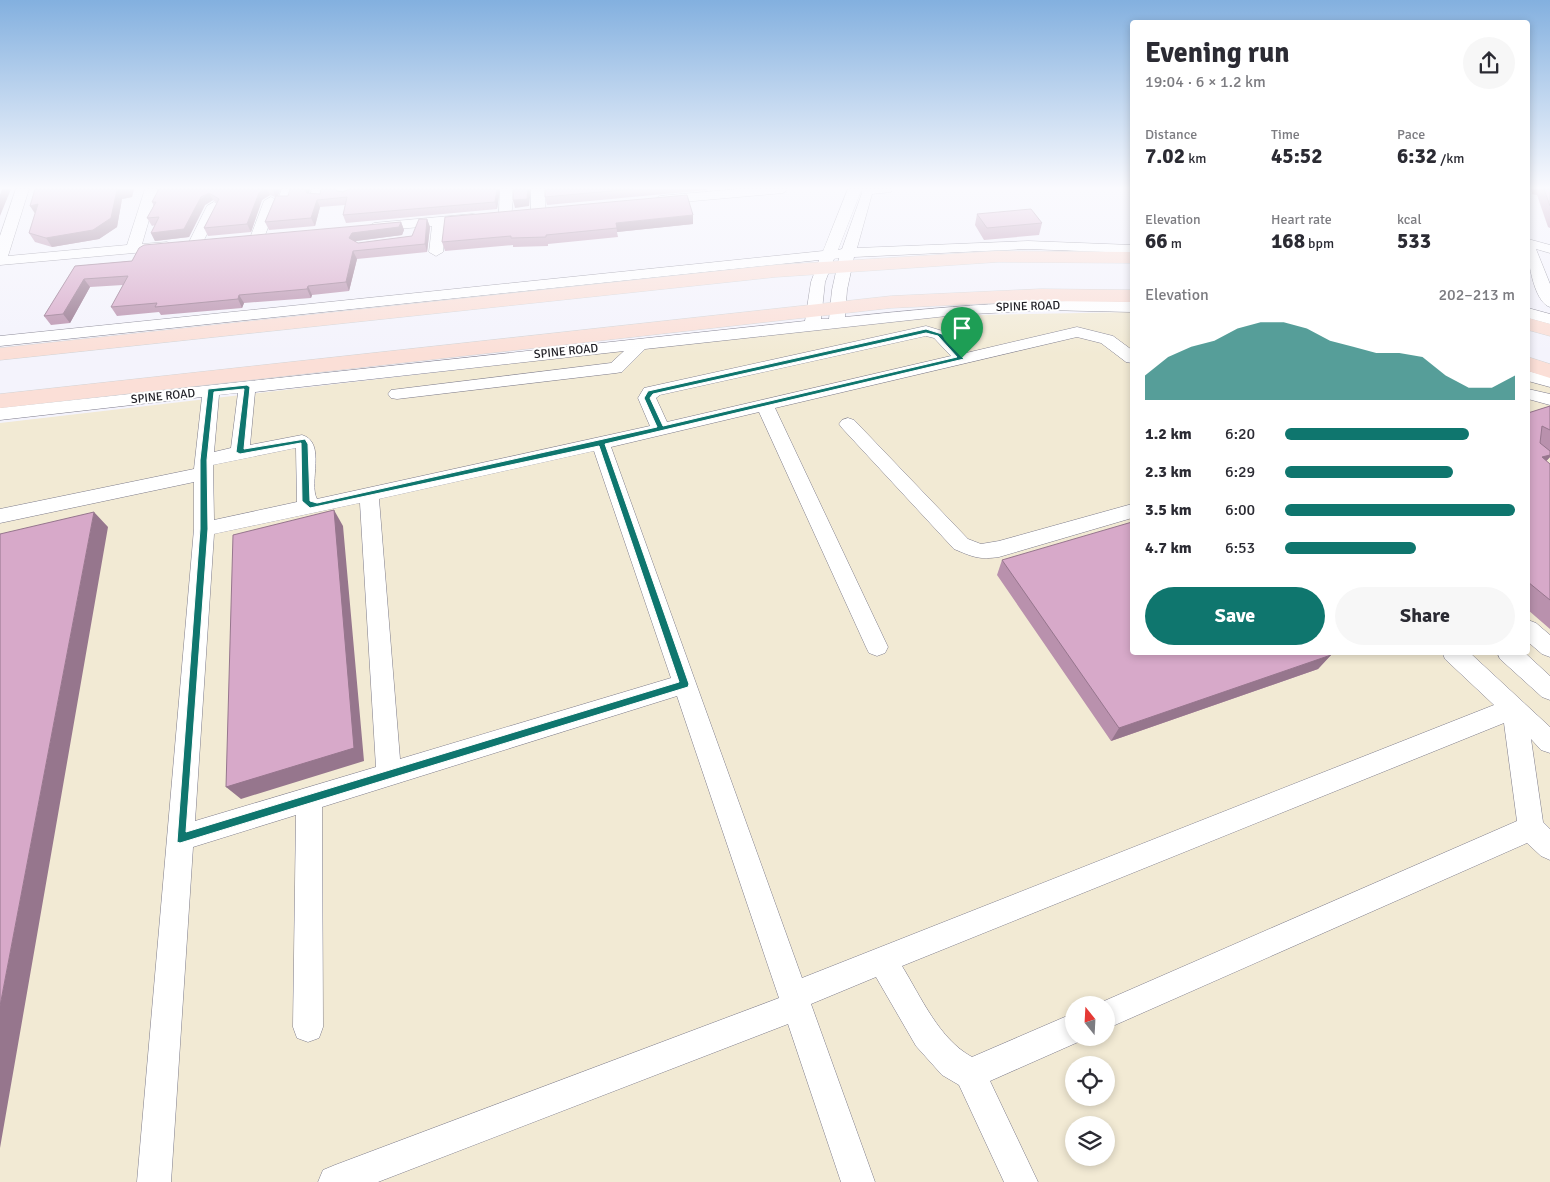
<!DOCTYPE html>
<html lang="en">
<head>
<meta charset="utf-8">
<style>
  body { margin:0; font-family:Signika,sans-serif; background:#f7f7f7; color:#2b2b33; height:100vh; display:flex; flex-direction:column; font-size:19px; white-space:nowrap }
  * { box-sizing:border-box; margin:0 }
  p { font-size:16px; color:#7c7c81 }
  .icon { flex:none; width:28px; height:28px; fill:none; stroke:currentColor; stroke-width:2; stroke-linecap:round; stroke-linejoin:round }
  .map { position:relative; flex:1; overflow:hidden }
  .details { position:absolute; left:1130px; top:20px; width:400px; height:635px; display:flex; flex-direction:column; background:#fff; border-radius:5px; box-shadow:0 2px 8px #0003 }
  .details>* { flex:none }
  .needle { width:32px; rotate:342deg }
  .buttons { position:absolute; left:1065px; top:996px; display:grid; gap:10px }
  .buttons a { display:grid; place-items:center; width:50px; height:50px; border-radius:50%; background:#fff; box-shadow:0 2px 8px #0003; font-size:25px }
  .pin { position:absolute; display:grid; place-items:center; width:42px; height:42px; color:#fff; margin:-51px -21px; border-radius:50% 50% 50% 0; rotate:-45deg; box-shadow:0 0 5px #0007 }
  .pin .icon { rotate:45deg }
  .round { display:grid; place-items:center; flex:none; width:52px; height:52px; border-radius:26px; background:#f7f7f7 }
  .overview { display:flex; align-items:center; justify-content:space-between; height:85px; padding:0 15px }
  h1 { font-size:28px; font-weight:700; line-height:38px }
  .figures { display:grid; grid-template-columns:repeat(3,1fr); gap:8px; height:85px; padding:5px 15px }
  .figures div { display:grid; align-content:center }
  .figures b { font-size:21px; font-weight:700 }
  .figures small { font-size:14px; font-weight:400 }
  .figures p { font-size:14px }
  .chart { height:140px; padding:10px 15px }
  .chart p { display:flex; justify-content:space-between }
  .chart svg { width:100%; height:90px; margin-top:5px; fill:#0f766e; opacity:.7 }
  .cta { display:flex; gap:10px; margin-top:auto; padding:10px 15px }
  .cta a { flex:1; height:58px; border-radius:30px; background:#0f766e; color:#fff; font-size:20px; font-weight:700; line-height:58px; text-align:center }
  .cta a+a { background:#f7f7f7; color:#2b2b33 }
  ul { padding:0 15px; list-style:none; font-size:16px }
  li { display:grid; grid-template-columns:80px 60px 1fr; align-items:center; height:38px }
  li i { height:12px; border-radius:6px; background:#0f766e }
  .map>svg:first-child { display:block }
  .industrial { fill:#f2ead4; fill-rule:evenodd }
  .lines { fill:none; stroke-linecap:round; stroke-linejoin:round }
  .minor-casing { stroke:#7e7c8b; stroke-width:1 }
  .major-casing { stroke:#d3d3d4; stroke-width:1 }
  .minor { fill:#fff; fill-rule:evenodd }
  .major { fill:#fbdfd7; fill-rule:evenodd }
  .wall { fill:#b991ad }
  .shaded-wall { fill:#96768d }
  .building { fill:#d7a9c9; stroke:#96768d }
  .route { fill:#0f766e; stroke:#fff; fill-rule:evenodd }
  .labels { text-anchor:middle; stroke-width:4; stroke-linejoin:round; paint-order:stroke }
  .far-street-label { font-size:12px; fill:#232228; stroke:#fff }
</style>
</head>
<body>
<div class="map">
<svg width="1550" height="1182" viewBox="0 0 1550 1182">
  <rect width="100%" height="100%" fill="#f4f3fc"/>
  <!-- industrial -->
  <path class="industrial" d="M1132,312V652H1528V379L1550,386V1182H0V423L922,316ZM1074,1005H1106V1038H1074ZM1074,1065H1106V1098H1074ZM1074,1125H1106V1158H1074Z"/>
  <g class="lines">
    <defs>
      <path id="minor" d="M16,189H29L8,256L127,245L145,189H158L142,244L167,242L174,246L167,250L0,265V236Z
        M282,189H295L290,202H280L278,199Z
        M312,189H325L322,200H312L310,197Z
        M500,189H514L511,218L506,219L499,215Z
        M531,189H545V212L543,215H533L531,212Z
        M738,189H789L783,193L660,204L653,200L660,196Z
        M848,189H892L891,192L872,194L857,248L1028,241L1132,245V253L1028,249L854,257L847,290L845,317C941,307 1036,298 1132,302V312L1044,310L956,315L645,349L622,372L616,373L397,399L391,398L388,394L391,390L611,363L624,351L255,392L250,445L302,435C327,442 308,483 317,499L650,426L638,398L644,388L926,326L946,332L966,353L1077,327L1113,336L1132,350V363L1126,362L1101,343L1077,337L775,408L888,647L885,653L877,656L869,653L866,647L759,412L611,447L802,978L1494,705L1445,659L1442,652H1469L1550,727V753L1541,750L1531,739L1543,822L1550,829V860L1541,856L1527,843L1106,1029V1005H1095L1517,821L1504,723L902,966C921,997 939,1039 972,1057L1074,1013V1038L1085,1039L990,1081L1038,1182H1004L959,1085L942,1075L916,1046L876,977L811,1004L875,1182H841L788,1024L378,1182H318L323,1170L335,1165L779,998L677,696L322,807L323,1027L319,1038L308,1042L297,1038L293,1027L296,815L193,847L171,1182H137L194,529V482L0,523V509L194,469L202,397L0,420V408L805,321L811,282L819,260L0,346V336L823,251ZM861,191L862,193L842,249L838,250ZM839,258L832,290L829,319H821L825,282L834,259ZM926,336L934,338L951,356L667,422L656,398L660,395ZM238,393L231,448L214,452L219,395ZM296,448L297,502L214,520L213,465ZM594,451L671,678L400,759L379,499ZM360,503L376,767L195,821L214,534Z
        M271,197L278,201L264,238L257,242L252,241L250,238L264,201Z
        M214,202L221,206L202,244L200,247H190L188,244L207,206Z
        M473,214L478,215L480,218L478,221L446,225L443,252L436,256L429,252L432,226L374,231L367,227L374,223Z
        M1528,239L1550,245V253L1536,249L1550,284V307C1533,302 1526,254 1528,239Z
        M1528,308L1550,314V324L1528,318Z
        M1528,371L1550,377V387L1528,381Z
        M1528,389L1550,394V405L1528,399Z
        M848,418L854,420L968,539L981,544L999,541L1132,504V518L999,557C979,560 973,557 954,549L842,428L839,424L842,420Z
        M1528,620L1536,623L1550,635V657L1542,654L1528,642Z
        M1497,652H1524L1550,676V700L1542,697L1500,659Z"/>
      <path id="major" d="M998,251L1132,252V263L998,262L776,277L0,360V348L776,265Z
        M1041,289L1132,290V302L1041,301L891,308L0,408V394L891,296Z
        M1528,318L1550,324V336L1528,330Z
        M1528,357L1550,364V378L1528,371Z"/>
    </defs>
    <!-- minor casing -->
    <use href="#minor" class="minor-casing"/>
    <!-- major casing -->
    <use href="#major" class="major-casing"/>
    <!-- minor -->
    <use href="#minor" class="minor"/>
    <!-- major -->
    <use href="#major" class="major"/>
  </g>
  <!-- wall -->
  <path class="wall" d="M35,189H134L132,197L122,199L117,227L99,239L52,247L35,242L29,233L35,213Z
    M157,189H281L278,196H288L310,189L309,193L320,194L339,191L343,192L349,189H500L497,209L346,223L343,215L345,205L320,207L315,226L269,230L265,222L275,197L270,195L262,200L251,232L208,236L204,228L217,203L213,200L205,205L189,237L155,241L151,233L155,225L152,226L147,218L154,206L152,202L158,191Z
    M545,189H707V190L547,205L545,197Z
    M1531,189H1550V228L1548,227L1537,195L1532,194Z
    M977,214L1042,223L1039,235L984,240L975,225Z
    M693,215V224L617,232L618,237L548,244V246L513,247V245L445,251L442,242Z
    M427,219L430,227L427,252L357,259L349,291L312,295L311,298L244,303L242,308L161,315L159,312L117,316L111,307L123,285L90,287L70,323L51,325L44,316L75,266L132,261L401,222L404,230L402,235L356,241L355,242L358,243L412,236Z
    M1550,406V457L1546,461L1550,464V629L1528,610V413Z
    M1002,560L1331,655L1318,669L1111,741L997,575Z"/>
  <!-- shaded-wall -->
  <path class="shaded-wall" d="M2,189H11L0,216V195Z
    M120,189H134L132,197L122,199L117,227L99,239L52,247L46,238L117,190Z
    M264,189H267L270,195L262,200L251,232L247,224L259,193Z
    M274,189H281L276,198L273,190Z
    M305,189H310L308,197Z
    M497,189H500L497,209L495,202Z
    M528,189H531L529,206L515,208L513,200Z
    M209,193L213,200L205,205L189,237L155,241L151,233Z
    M317,200L320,207L315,226L311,218Z
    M38,204L36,215L30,206Z
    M693,215V224L617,232L616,223Z
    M427,219L430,227L427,252L425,244Z
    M401,222L404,230L402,235L356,241L352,246L349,238L352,233Z
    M353,251L357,259L349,291L346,282Z
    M84,279L90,287L70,323L63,314Z
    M308,286L312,295L311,298L307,289Z
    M239,295L244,303L242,308L238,299Z
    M1550,455V457L1539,469L1542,457Z
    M334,510L343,526L364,761L241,799L226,787Z
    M94,512L108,527L0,1148V1006Z
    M1331,655L1318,669L1111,741L1119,728Z"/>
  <!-- building -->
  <path class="building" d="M35,189H120L117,190L111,218L93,230L46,238L29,233L38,204L30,206Z
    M159,189H264L259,193L247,224L204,228L219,199L209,193L201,197L184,229L151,233L159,217L147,218L156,202H152Z
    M290,189H305L307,193L320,194L321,189H336L337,191L343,192L349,189H497L495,202L343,215L347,197L317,200L311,218L265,222L276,196H288Z
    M513,189H528L527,199L513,200Z
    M545,189H633L545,197Z
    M1544,189H1550V206Z
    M687,195L693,215L616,223L617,228L546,235V237L511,238V236L442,242L445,217Z
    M1031,209L1042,223L987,228L977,214Z
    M419,219H427L425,244L353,251L346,282L308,286L307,289L239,295L238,299L155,307L157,303L111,307L128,276L84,279L63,314L44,316L75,266L132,261L139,248L144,245L401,222L399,227L352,233L349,238L358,243L412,236Z
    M1550,406V430L1542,426L1540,443L1550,451V455L1542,457L1550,464V600L1528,582V413Z
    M334,510L354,748L226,787L233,535Z
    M94,512L0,1006V534Z
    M1132,522V652H1328L1331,655L1119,728L1002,560Z"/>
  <!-- sky -->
  <linearGradient id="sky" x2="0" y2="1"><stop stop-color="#83b0df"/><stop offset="0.53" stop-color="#fafafe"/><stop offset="1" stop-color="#fafafe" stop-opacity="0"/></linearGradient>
  <rect width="1550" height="355" fill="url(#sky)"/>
  <!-- route -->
  <path class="route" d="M926,329L942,334L964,359L605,444L689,684L688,687L180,843L177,842L200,529V460L208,389L247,385L250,387L244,449L305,439L308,444L310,501L317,503L657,427L644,398L648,391ZM926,333L938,336L957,357L663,426L650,398L653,394ZM244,389L236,452L240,454L301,443L302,501L310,508L599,446L679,682L186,832L208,529L207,460L214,392Z"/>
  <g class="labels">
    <!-- far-street labels -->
    <g class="far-street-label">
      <text transform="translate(1028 306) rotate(-2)" y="4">SPINE ROAD</text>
      <text transform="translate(566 351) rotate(-6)" y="4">SPINE ROAD</text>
      <text transform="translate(163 396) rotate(-6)" y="4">SPINE ROAD</text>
    </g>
  </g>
</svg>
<div class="buttons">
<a><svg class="needle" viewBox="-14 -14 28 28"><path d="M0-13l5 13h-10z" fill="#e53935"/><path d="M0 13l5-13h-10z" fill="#7c7c81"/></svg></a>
<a><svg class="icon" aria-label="locate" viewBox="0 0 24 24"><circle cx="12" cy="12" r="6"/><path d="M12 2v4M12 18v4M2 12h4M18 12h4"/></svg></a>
<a><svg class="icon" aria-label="layers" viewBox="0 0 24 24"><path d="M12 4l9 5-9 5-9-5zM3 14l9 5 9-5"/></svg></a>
</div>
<div class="pin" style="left:962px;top:358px;background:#1e9e55"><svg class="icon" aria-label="arrive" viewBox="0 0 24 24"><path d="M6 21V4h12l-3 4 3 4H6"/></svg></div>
<section class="details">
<div class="overview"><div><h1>Evening run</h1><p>19:04 · 6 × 1.2 km</p></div><a class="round"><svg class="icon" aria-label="share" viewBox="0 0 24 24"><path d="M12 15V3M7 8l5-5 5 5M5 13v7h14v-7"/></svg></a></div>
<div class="figures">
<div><p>Distance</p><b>7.02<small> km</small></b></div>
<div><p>Time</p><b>45:52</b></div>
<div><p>Pace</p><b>6:32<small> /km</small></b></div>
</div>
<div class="figures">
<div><p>Elevation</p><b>66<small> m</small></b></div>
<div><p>Heart rate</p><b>168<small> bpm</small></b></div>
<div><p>kcal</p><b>533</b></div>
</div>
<div class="chart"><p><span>Elevation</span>202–213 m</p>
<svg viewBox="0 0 160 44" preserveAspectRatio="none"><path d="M0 44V32L10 23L20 18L30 15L40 9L50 6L60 6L70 9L80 15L90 18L100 21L110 21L120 23L130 32L140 38L150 38L160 32V44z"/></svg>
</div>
<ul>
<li><b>1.2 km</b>6:20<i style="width:80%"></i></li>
<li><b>2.3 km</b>6:29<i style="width:73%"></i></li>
<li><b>3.5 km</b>6:00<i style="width:100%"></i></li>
<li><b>4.7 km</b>6:53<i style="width:57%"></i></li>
</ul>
<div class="cta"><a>Save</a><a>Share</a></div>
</section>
</div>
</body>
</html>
